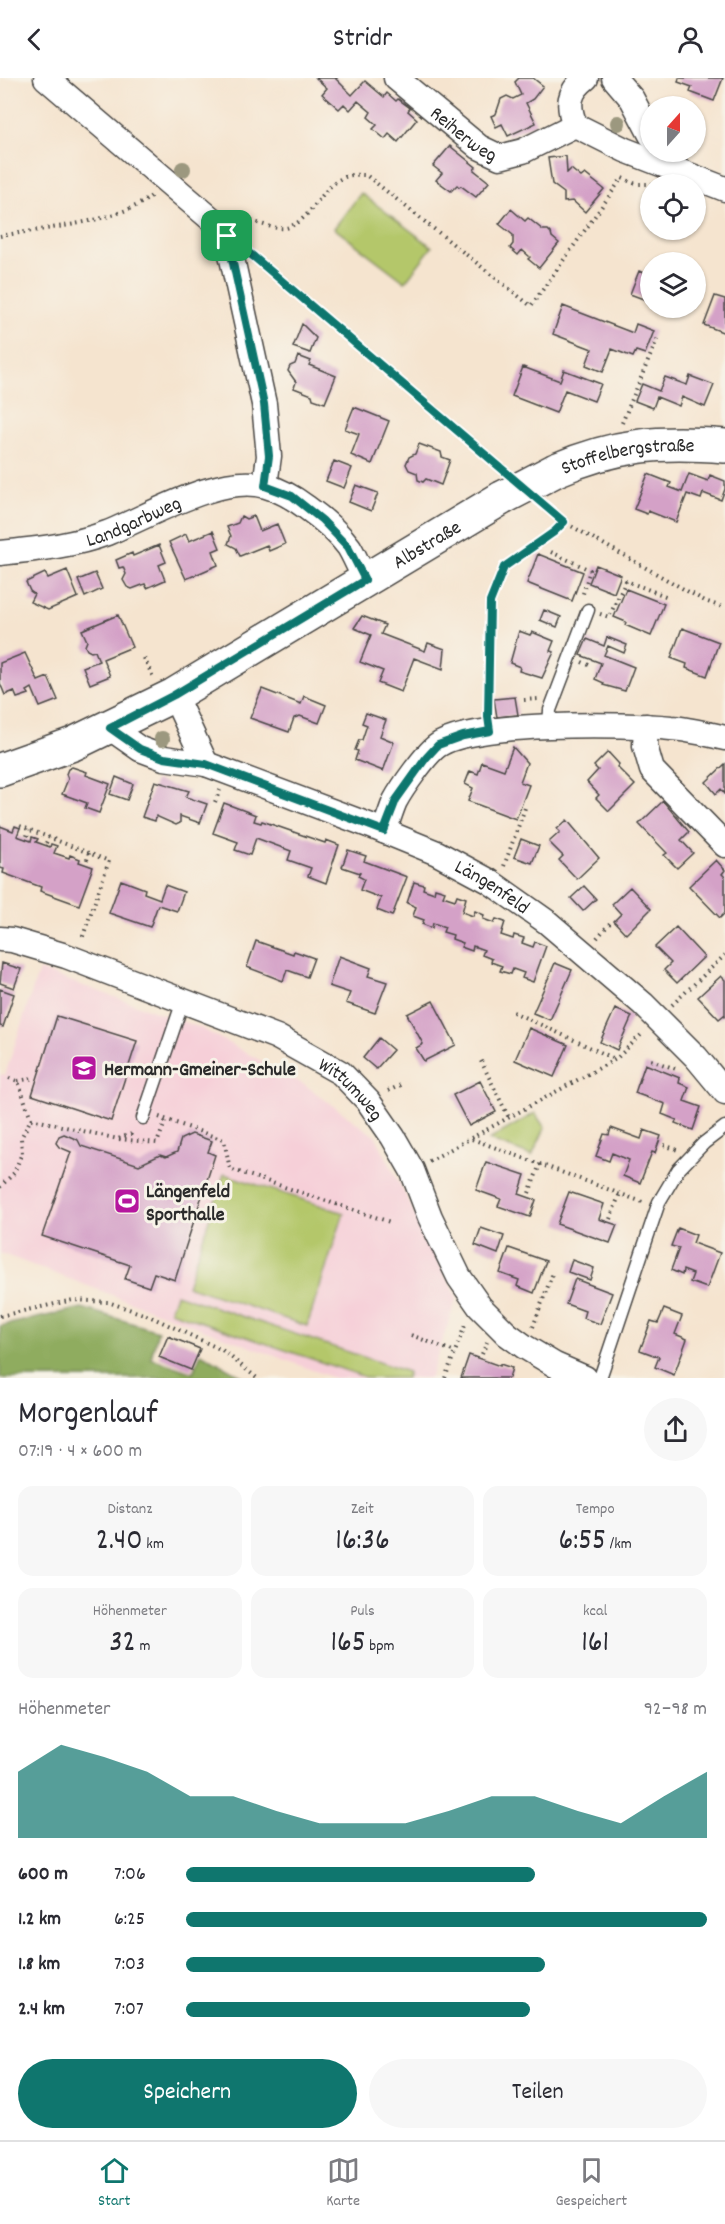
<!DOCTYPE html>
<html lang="de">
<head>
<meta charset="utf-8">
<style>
  body { margin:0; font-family:Dekko,sans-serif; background:#f7f7f7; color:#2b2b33; height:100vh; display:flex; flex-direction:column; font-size:22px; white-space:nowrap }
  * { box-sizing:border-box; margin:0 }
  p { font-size:20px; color:#7c7c81 }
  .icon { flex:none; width:33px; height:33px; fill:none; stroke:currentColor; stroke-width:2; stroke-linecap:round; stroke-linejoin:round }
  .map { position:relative; height:1300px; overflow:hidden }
  .side { display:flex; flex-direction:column; background:#fff; flex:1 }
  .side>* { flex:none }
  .needle { width:39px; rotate:21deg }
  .buttons { position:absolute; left:640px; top:18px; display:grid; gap:12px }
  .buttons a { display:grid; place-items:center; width:66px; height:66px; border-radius:50%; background:#fff; box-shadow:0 2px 4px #0004; font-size:30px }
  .pin { position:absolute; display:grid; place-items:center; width:51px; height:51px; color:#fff; margin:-26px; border-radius:12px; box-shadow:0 3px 9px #0006 }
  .round { display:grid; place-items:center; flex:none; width:63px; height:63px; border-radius:32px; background:#f7f7f7 }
  .head { display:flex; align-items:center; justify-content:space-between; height:102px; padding:0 18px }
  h1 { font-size:33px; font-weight:600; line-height:45px }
  .metrics { display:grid; grid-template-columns:repeat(3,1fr); gap:9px; height:102px; padding:6px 18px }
  .metrics div { display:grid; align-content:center; border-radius:15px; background:#f7f7f7; text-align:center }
  .metrics b { font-size:30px; font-weight:600 }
  .metrics small { font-size:16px; font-weight:400 }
  .metrics p { font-size:16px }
  .chart { height:168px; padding:12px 18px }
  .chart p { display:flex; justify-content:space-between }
  .chart svg { width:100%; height:108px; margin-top:6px; fill:#0f766e; opacity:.7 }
  .action { display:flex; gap:12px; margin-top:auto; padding:12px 18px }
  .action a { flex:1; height:69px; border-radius:36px; background:#0f766e; color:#fff; font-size:24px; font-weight:600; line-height:69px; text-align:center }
  .action a+a { background:#f7f7f7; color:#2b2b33 }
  ul { padding:0 18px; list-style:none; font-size:20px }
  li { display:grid; grid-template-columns:96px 72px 1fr; align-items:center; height:45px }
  li i { height:15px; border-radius:8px; background:#0f766e }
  header { display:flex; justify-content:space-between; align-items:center; height:78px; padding:0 18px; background:#fff; font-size:27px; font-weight:600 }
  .menu { display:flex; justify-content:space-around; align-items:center; height:84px; border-top:2px solid #e1e1e2; background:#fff; font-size:16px; color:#7c7c81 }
  .menu a { display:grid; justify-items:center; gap:3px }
  .menu .on { color:#0f766e }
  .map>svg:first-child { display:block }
  .built { fill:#f6cfd8 }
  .green { fill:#b4c76b; stroke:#70794b; stroke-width:1.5 }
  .forest { fill:#8fac5f; stroke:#5d6c45; stroke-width:1.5 }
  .building { fill:#d4a1c7 }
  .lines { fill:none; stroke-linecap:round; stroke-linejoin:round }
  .lane-casing { stroke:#494744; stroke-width:15 }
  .street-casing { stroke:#494744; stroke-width:27 }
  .secondary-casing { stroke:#494744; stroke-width:36 }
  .path { stroke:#494744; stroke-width:4; stroke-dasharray:1.5 4.5; stroke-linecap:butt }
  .lane { stroke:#fff; stroke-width:12 }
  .street { stroke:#fff; stroke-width:24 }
  .secondary { stroke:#fff; stroke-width:33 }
  .secondary-bridge-casing { stroke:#494744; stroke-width:36; stroke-linecap:butt }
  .secondary-bridge { stroke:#fff; stroke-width:33 }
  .tree { fill:#9c987f }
  .route-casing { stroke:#fff; stroke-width:12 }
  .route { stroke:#0f766e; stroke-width:8 }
  .labels { text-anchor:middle; stroke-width:6; stroke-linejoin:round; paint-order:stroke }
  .street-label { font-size:20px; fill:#2b2b2b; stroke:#f7f3e8 }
  .poi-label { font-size:20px; font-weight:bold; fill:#2b2b2b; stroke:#f7f3e8; text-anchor:start }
</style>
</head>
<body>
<header><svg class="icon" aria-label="back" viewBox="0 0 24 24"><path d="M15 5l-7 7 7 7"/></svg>Stridr<svg class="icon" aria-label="person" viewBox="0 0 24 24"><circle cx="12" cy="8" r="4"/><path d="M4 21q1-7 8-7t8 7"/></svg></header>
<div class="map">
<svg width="725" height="1300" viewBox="0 0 725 1300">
  <rect width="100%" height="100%" fill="#f7f3e8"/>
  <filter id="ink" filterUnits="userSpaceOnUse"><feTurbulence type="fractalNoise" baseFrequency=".0167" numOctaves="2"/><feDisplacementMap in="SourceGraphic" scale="12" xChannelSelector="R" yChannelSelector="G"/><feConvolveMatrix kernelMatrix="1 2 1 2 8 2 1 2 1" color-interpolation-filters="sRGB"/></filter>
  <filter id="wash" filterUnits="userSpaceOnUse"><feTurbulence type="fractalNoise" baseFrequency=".008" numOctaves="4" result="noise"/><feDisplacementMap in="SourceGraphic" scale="24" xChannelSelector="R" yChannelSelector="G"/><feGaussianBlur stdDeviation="1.35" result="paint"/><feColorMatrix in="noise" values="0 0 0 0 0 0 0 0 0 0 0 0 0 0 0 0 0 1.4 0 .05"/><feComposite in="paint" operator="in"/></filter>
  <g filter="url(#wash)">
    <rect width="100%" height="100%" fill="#f5e4cf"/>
    <!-- built -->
    <path class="built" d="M39,892L201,950L305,1007L376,1059L457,1219L430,1300H334L0,1175V996L5,997Z"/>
    <!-- green -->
    <path class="green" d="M361,115L432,169L405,204L334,150Z
      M535,1035L545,1050L532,1078L489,1062Z
      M224,1096L344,1135L307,1248L187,1208Z
      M176,1216L408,1294L406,1300H368L170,1233Z"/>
    <!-- forest -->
    <path class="forest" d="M82,1230L158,1253L151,1280L193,1295L201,1275L245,1300H0V1248Z"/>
    <g id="blocks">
      <!-- building -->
      <path class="building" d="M316,0H337L336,1L352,17L365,3L384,19L387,15L396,23L398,21L410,30L408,33L417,41L398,64L389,56L385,61L373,51L377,47L368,39L371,34L358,23L350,32L344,26L339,31L322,16L327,10Z
        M519,0H533L543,8L533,21L526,25L536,45L508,58L502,46L496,49L491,38L496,36L501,21L507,18L513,21L521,17L515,4Z
        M679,0H723L714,23L690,14L692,9L678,4Z
        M450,68L476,89L474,92L489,104L476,119L461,108L459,109L457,107L451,113L436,102L442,95L433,88Z
        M566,78L567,95L571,91L581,99L585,96L604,111L585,134L573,123L564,124V115L552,106L548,80Z
        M511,131L525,143L528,140L543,152H548L551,155L552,159L559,165L539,190L528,181L530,179L522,172L518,177L510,170L513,166V157L499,146Z
        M639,193L651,198V224L630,216Z
        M715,218L725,221V255L704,247Z
        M563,228L633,255L636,246L654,253L645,276L636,273L633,279L612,271L603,294L586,287L592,271L553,256Z
        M302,246L316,260L310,275L293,269Z
        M298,278L311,283L309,287L336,298L325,325L313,321L312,317L294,310L296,304L288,293L290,288L295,286Z
        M523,289L560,303L564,292L601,306L594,323L565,312L556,335L512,318Z
        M690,298L714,307L705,329L682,319L679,328L657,319L653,330L635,323L642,306L659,313L665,299L687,307Z
        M354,329L389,343L372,386L351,377L359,356L345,351Z
        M419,366L441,374L442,379L450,382L441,407L426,401L423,404L418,402L417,395L409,392L406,386L409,379L415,376Z
        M334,383L352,390L344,410L326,403Z
        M648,396L671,405L669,409L682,414L689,396L708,403L710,397L725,403V411L721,422L703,415L701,421L687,416L676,444L648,433L647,436L634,431Z
        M356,407L378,415L371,433L349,424Z
        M241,438L246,441L254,438L260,453L277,446L285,466L269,473L267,467L240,478L236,470L228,466L231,458L227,449L238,445Z
        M213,453L220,470L213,473L218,487L186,501L169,464L186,456L189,463Z
        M159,467L166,484L159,487L165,502L147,510L145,506L132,511L127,509L123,502L126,496L123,489L119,490L116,482L132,475L133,478Z
        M538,476L583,494L572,523L527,505Z
        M596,487L621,497L614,515L589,505Z
        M67,492L78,519L48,532L30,524L34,516L30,513L26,504L45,495L48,500Z
        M95,495L102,511L85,519L78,502Z
        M626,511L664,526L651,558L625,547L626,544L614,539Z
        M544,532L561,539L557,549L540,542Z
        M118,537L132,569L103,581L110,598L90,606L83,589L99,583L95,573L91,574L87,572L85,568L87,563L82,552Z
        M362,538L385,547L381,556L425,573L428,565L445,571L443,591L414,580L401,614L378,605L383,593L360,584L371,557L354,550Z
        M682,550L719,564L707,598L686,590L687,586L671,580Z
        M519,553L530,557L532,554L554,563L550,573L554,574L542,600L519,593L520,589L510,585Z
        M607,559L627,567L624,575L608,568L604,577L634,589L625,613L603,607L604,605L595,601L601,585L580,577L587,561L604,568Z
        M25,575L38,603L48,599L58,622L40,629L32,610L27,613L29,616L17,620L14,613L5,617L0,605V585Z
        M262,611L301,626L304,618L326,627L319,645L300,638L294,640L289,654L250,640Z
        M515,619L518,637L497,639L494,621Z
        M366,635L386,642L380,658L394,664L383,693L355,682L358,673L355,672L359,662H362L367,647L362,645Z
        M513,669L527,685L520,704L529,707L516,741L468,723L473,710L465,706L470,693L478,696L482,684L504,692Z
        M608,674L619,686L617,689L635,707L609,733L596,720L599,717L587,704L598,692L594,688Z
        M725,686V716L721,711L716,716L706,704Z
        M72,689L87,694L86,697L110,706L99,735L85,730L87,725L62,716L68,701L66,696L68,691Z
        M116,699L133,706L127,722L110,716Z
        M155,703L189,713L186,719L207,726L200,745L180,738V745L176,747L156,738L155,743L142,739Z
        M663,723L689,754L681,762L693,775L677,790L664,777L667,775L639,746Z
        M224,725L256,737L254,743L261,745L262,743L325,765L326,762L339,767L326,805L308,798L311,790L288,782L291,773L256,760L250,777L235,772L238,764L213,755Z
        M567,742L599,780L577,801L559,782L563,778L549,764L560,754L557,751Z
        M0,748L13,753L15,748L20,750L17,758L31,763L32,759L38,761L36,764L50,769L51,766L57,768L54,775L69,780L70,777L80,781L79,784L93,789L79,827L40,813L41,809L3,795L4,791L0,790Z
        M521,761L539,768L532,785L514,779Z
        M348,772L366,778L364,783L407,799L392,838L377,832L381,820L360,812L364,801L358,798L360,795L342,789Z
        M716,782L725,792L722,796L725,799V835L720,840L689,808Z
        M121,802L145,811L144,815L160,821L165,807L184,814L177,833L158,827L150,849L109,835Z
        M414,804L424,807L423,811L434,815L435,810L445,813L443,818L455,822L457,817L466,820L462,834L473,838L475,833L484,837L483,841L494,845L496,841L505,844L501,857L513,861L514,857L524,860L522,865L533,869L535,864L546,868L533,904L522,900L524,895L513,891L511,896L500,893L502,888L491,884L492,881L482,877L484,872L473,868L472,873L461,869L463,865L452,861L453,857L443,854L445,849L433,845L432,850L422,846L424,842L413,838L416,829L407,825Z
        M584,808L596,821L583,833L571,820Z
        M630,809L651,831L626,856L614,843L621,836L612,826Z
        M676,849L704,879L677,905L664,892L671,885L655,869Z
        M256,863L293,876L294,873L314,880L307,899L287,892L283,903L247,889Z
        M339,878L371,890L368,898L387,904L375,935L346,925L350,915L329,908Z
        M2,885L21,891L14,910L0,905Z
        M555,885L572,892L550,942L533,935Z
        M721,898L725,902V938L724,937L719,941L698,919Z
        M0,911L14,916L3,949L0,948Z
        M433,923L456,967L424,983L416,970L423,966L407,936Z
        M615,931L632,938L617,972L600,964Z
        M57,938L137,963L111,1043L32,1017Z
        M529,950L568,967L554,999L515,982Z
        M379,960L393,972L376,991L363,980Z
        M645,986L680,1000L679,1005L689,1009L684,1023L701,1029L693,1052L675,1045L677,1042L662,1036L665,1026L635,1015Z
        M480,1003L496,1034L469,1048L453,1017Z
        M611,1050L641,1061L644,1052L661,1058L655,1075L652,1074L640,1105L623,1098L629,1082L612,1075L609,1083L596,1078L604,1056L609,1057Z
        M64,1056L78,1062L81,1068L139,1087L160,1077L166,1079L177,1074L181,1061L192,1056L212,1063L208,1074L215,1077L175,1202L154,1195L149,1209L125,1201L130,1187L42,1158L71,1074L59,1069L56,1065L59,1058Z
        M486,1084L525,1097L519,1116L536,1122L530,1139L498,1128L501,1121L476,1112Z
        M569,1114L604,1126L599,1141L617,1147L610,1165L557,1146Z
        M481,1150L504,1158L498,1176L475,1167Z
        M678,1150L696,1157L693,1165L720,1175L707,1210L690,1204L693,1196L683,1192L682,1197L671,1192L679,1170L671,1168Z
        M509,1170L546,1183L534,1215L517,1208L519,1202L500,1195Z
        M572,1182L594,1190L590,1202L568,1194Z
        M575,1201L612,1215L600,1246L583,1240L585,1233L566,1226Z
        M664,1231L682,1238L675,1256L687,1261L674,1297L655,1289L659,1279L640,1272L651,1243L658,1245Z
        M168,1258L200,1271L191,1292L159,1279Z
        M469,1277L500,1288V1286L512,1290L509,1300H461Z"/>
    </g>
  </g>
  <g filter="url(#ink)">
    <use href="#blocks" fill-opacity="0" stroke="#494744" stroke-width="1.5"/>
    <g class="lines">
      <defs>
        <path id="lane" d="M549,649L550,632L588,532
          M143,1040L183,923
          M600,1300L659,1124L678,1092L704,1065L725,1049"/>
        <g id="street">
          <path d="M46,0L217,146L227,158L264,326L269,378L265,407"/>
          <path id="s1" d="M396,0L479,69L500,79L523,73L575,47L625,72L725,111"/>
          <path d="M614,0L632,21L651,57"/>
          <path d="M575,47C567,27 568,14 586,0"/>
          <path id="s2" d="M0,475C37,471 72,468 107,455C150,438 220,395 266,408C280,412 294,420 306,429C320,439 338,454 349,469C355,479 360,491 365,502"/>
          <path d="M174,617L206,686"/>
          <path d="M646,648L645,668L652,692L725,767"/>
          <path id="s3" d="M110,650L140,671L164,680L206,686L371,748L437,775L489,803L547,844L643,926L696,979L725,1014"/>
          <path d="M384,753C388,743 391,732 395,723C402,710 425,677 437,668C469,643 627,646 671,650C689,651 707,656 725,660"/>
          <path id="s4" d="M0,861L12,862L66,878L277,959L341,995L368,1023L393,1059L412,1092L430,1139L459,1199L480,1229L507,1256L525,1269L555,1287L585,1300"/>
        </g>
        <g id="secondary">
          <path id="s5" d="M556,392C616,366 660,363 725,368"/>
          <path id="s6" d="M0,692L73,666L174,617L502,420"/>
        </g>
      </defs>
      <!-- lane casing -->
      <use href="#lane" class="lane-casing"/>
      <!-- street casing -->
      <use href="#street" class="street-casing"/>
      <!-- secondary casing -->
      <use href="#secondary" class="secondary-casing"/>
      <!-- path -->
      <path class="path" d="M240,140C253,142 277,154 289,149C315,139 321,106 348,98C353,96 360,97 366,97L531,228L622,100L636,106H652
        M0,158C39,151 122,144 151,118
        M254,179L503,392
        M622,345L659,257
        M543,427L564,444L705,523L725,530
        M551,474L590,492L582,519
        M600,536L609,539L626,503L668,519
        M144,580L153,599
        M582,584L591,588
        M524,622L539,621
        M488,633L490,524L504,488L554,454L564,444
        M215,724L220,712
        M20,748L109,783L82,861
        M27,758L29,752
        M46,765L49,759
        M87,782L89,775
        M504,788L525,730
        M597,860L610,845
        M672,927L725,877
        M513,934L615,981
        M651,982L676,991
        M481,983L509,1040
        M9,1000L18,1003L31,1041
        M18,1003L34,1000
        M388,1013L403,1006
        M159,1039L224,1062L230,1091L390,1144
        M119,1061L157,1065L166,1042
        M472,1061L645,1125
        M664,1067L678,1072
        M429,1083L616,981L643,955
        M0,1109L14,1095L22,1075L21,1060L31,1041L118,1061L131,1056L133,1052
        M529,1115L540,1086
        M610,1141L620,1115
        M0,1238L73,1222L108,1224L149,1238L222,1272L257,1300
        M533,1249L552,1197
        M411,1257L455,1274
        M482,1276L487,1264
        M445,1300L466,1245"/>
      <!-- lane -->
      <use href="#lane" class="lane"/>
      <!-- street -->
      <use href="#street" class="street"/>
      <!-- secondary -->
      <use href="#secondary" class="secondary"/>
      <defs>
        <path id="secondary-bridge" d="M502,420L556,392"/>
      </defs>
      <!-- secondary-bridge casing -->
      <use href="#secondary-bridge" class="secondary-bridge-casing"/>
      <!-- secondary-bridge -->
      <use href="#secondary-bridge" class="secondary-bridge"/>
    </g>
    <!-- trees -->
    <g class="tree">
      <circle cx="618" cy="45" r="8"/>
      <circle cx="183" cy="91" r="8"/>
      <circle cx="162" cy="661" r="8"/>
    </g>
  </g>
  <g class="lines" filter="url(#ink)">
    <defs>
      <path id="route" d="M227,158L254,179L564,444L554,454L504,489L490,524L488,639L490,653L463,658L438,667L426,680L396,722L384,753L206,686L164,680L140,671L110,650L174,617L365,502L348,469L322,442L292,418L265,408L269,378L264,326Z"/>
    </defs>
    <!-- route casing -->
    <use href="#route" class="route-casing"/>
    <!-- route -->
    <use href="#route" class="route"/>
  </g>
  <!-- icons -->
  <defs>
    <symbol id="school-square" viewBox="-11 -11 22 22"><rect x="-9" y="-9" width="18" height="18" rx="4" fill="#b5179e" stroke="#f7f3e8"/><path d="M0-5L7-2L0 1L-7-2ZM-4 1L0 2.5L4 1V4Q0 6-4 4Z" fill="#fff"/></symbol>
    <symbol id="stadium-square" viewBox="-11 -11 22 22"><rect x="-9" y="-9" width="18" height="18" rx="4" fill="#b5179e" stroke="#f7f3e8"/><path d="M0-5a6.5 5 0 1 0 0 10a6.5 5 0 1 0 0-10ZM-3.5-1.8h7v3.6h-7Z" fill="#fff"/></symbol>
  </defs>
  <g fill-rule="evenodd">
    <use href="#school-square" x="69" y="975" width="30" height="30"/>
    <use href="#stadium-square" x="112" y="1108" width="30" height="30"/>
  </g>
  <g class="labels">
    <!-- street labels -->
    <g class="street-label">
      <text dy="7" stroke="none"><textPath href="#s1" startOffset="88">Reiherweg</textPath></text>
      <text dy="7" stroke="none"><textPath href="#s5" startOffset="74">Stoffelbergstraße</textPath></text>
      <text dy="7" stroke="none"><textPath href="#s2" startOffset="138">Landgarbweg</textPath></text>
      <text dy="7" stroke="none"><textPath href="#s6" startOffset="484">Albstraße</textPath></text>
      <text dy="7" stroke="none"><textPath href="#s3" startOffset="417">Längenfeld</textPath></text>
      <text dy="7" stroke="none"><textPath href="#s4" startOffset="386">Wittumweg</textPath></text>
    </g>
    <!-- poi labels -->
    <g class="poi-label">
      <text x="104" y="997">Hermann-Gmeiner-Schule</text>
      <text x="146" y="1119">Längenfeld<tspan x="146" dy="23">Sporthalle</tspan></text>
    </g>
  </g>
</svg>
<div class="buttons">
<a><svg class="needle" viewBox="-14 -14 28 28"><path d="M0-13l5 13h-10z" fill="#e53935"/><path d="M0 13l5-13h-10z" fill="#7c7c81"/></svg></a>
<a><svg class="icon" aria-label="locate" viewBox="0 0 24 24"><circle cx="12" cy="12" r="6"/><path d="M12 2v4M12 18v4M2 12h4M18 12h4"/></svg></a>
<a><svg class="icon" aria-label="layers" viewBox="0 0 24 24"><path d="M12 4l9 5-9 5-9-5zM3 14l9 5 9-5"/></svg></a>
</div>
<div class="pin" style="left:227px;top:158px;background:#1e9e55"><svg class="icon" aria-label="arrive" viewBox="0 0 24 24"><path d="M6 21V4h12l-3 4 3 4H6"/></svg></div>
</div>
<section class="side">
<div class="head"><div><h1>Morgenlauf</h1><p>07:19 · 4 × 600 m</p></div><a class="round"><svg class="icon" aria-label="share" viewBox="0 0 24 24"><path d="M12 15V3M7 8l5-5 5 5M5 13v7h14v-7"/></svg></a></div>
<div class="metrics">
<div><p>Distanz</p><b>2.40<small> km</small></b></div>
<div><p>Zeit</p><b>16:36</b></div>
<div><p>Tempo</p><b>6:55<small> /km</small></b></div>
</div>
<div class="metrics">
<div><p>Höhenmeter</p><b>32<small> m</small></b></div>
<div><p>Puls</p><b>165<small> bpm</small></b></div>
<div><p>kcal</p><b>161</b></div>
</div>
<div class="chart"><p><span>Höhenmeter</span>92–98 m</p>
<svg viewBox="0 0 160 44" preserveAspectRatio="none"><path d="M0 44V17L10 6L20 11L30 17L40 27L50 27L60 33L70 38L80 38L90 38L100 33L110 27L120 27L130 33L140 38L150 27L160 17V44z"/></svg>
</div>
<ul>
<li><b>600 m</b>7:06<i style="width:67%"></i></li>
<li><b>1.2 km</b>6:25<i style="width:100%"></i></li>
<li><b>1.8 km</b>7:03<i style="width:69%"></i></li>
<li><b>2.4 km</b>7:07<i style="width:66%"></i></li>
</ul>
<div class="action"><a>Speichern</a><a>Teilen</a></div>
</section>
<nav class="menu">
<a class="on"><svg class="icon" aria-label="home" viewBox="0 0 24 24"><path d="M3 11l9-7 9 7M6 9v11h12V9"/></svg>Start</a>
<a><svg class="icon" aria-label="map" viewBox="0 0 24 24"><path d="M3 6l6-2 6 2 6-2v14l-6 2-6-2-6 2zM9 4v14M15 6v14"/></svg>Karte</a>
<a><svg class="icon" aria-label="saved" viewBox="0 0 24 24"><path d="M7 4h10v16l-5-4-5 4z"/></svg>Gespeichert</a>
</nav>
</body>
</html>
